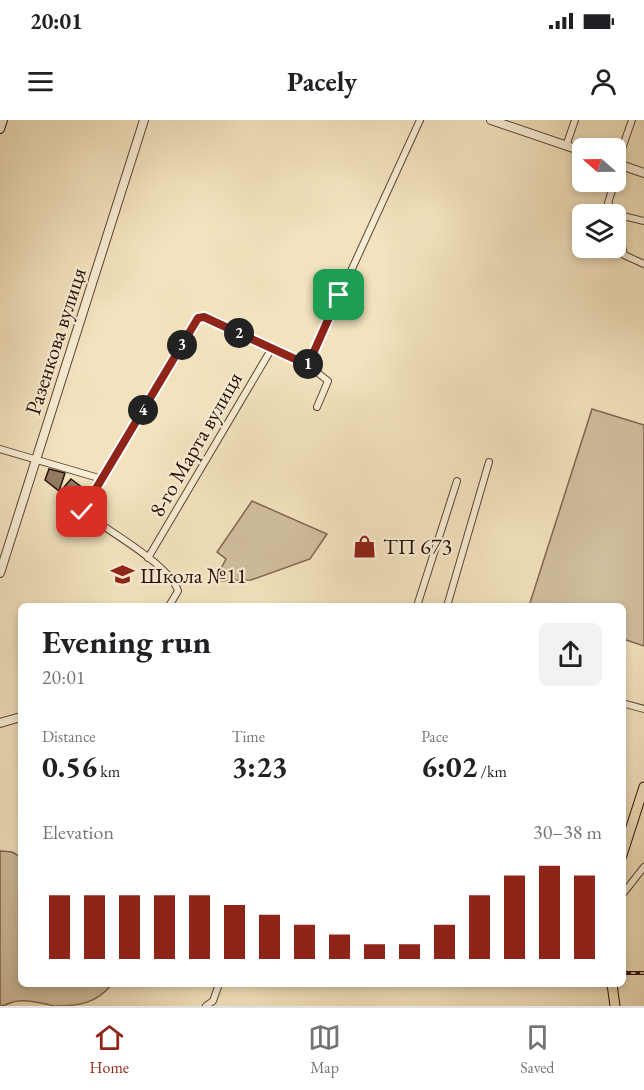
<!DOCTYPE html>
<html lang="en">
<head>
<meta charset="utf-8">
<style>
  body { margin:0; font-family:"EB Garamond",serif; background:#f2f2f2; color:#202124; height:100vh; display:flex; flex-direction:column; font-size:22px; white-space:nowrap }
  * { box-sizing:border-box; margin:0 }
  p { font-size:20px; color:#757577 }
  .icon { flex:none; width:33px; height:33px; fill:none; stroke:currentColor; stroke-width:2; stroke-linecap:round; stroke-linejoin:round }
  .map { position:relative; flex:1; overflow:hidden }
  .sheet { position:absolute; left:18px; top:483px; width:608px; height:384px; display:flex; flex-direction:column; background:#fff; border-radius:9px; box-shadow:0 3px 9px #0003 }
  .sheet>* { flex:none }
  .needle { width:39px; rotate:290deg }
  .tools { position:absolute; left:572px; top:18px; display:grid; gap:12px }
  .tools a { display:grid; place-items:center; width:54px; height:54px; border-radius:9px; background:#fff; box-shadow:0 3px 9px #0003; font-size:30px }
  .pin { position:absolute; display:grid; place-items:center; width:51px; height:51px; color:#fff; margin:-26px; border-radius:12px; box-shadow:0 3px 9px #0006 }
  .km { position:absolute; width:30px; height:30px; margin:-15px; border-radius:50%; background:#222; color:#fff; font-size:16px; line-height:30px; text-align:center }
  .round { display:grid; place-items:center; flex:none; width:63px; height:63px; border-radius:9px; background:#f2f2f2 }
  .headline { display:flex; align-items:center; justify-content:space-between; height:102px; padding:0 24px }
  h1 { font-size:33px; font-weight:700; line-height:45px }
  .figures { display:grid; grid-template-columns:repeat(3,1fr); gap:9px; height:102px; padding:6px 24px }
  .figures div { display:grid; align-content:center }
  .figures b { font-size:30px; font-weight:700 }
  .figures small { font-size:16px; font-weight:400 }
  .figures p { font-size:16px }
  .chart { height:168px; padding:12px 24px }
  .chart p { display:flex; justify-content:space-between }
  .chart svg { width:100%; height:108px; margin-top:6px; stroke:#8f2418; stroke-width:6 }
  .status { display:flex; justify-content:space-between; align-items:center; height:42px; padding:0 30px; background:#fff; direction:ltr }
  .status svg { height:16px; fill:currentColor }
  header { display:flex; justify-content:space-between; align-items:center; height:78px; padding:0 24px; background:#fff; font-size:27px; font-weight:700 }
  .tabs { display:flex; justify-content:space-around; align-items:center; height:84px; border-top:2px solid #e0e0e0; background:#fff; font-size:16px; color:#757577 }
  .tabs a { display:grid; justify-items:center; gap:3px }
  .tabs .on { color:#8f2418 }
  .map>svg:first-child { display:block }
  .green { fill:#d0be9e; stroke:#7d6652; stroke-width:1.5 }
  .building { fill:#927d65; stroke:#2a0f05; stroke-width:1.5 }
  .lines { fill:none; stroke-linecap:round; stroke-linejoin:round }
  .minor-casing { stroke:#5c4433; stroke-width:8 }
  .tertiary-casing { stroke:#5c4433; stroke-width:10 }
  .secondary-casing { stroke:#2a0f05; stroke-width:10 }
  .primary-casing { stroke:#2a0f05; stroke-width:11 }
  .minor { stroke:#f7ecd4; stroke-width:6 }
  .tertiary { stroke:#f7ecd4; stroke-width:8 }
  .secondary { stroke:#f7ecd4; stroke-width:8 }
  .primary { stroke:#f2e2bd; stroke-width:9 }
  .rail-casing { stroke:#2a0f05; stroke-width:4 }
  .rail { stroke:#f7ecd4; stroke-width:1.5; stroke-dasharray:4.5; stroke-linecap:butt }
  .route-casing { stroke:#fff; stroke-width:12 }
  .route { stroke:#8f2418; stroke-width:8 }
  .labels { text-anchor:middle; stroke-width:4.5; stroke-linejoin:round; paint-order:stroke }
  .street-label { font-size:22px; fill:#2a0f05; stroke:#f7ecd4 }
  .poi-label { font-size:22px; fill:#2a0f05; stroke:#f7ecd4; text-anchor:start }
</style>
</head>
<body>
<div class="status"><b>20:01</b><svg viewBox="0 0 49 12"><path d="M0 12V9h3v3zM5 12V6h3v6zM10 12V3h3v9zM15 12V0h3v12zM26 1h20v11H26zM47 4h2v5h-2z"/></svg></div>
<header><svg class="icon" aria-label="menu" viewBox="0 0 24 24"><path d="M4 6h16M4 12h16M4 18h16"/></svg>Pacely<svg class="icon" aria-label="person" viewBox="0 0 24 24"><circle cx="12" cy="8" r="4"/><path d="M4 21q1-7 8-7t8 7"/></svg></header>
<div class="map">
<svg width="644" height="886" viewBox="0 0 644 886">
  <rect width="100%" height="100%" fill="#f2e2bd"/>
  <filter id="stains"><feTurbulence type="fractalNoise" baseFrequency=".00333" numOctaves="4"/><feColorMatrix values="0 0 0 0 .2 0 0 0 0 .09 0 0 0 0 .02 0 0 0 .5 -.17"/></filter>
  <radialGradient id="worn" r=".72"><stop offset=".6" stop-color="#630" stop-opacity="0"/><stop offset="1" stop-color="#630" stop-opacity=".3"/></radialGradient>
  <!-- green -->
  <path class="green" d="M592,289L644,305V526L623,519L622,486H529Z
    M252,381L327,414L310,439L251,460L214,461L226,439L217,432Z
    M0,731L12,732L21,737V864H112C97,883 80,886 55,886C43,884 30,879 18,881C11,881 7,886 0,886Z"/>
  <!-- building -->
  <path class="building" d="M49,349L65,353L59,371L45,360Z
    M71,359L83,368L78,373L83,378L77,386L60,372Z"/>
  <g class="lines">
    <defs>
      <path id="minor" d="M566,26L575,0
        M617,43L632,0
        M620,45L608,83L615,94L624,135L644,144
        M615,94L644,101
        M308,245L420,0
        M0,329L102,359
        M148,438L272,228
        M169,486L178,471C170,445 106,409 82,392L198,198L204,197L308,245L328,261L317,287
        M417,486L457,361
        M447,486L489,342
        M622,583L644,589
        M622,775L644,747
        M206,886L213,881L219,864"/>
      <path id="tertiary" d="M491,0L582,31
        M615,43L644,53
        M0,453L144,0
        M0,603L21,597"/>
      <path id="secondary" d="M0,9L3,0"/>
      <path id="primary" d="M622,735L644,667
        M612,864L615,886"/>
    </defs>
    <!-- minor casing -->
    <use href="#minor" class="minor-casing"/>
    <!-- tertiary casing -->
    <use href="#tertiary" class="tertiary-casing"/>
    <!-- secondary casing -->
    <use href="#secondary" class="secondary-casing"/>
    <!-- primary casing -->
    <use href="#primary" class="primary-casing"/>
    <!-- minor -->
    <use href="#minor" class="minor"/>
    <!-- tertiary -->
    <use href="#tertiary" class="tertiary"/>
    <!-- secondary -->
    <use href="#secondary" class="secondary"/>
    <!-- primary -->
    <use href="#primary" class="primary"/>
    <defs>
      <path id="rail" d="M622,853H644"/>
    </defs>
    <!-- rail casing -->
    <use href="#rail" class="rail-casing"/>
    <!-- rail -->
    <use href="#rail" class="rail"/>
  </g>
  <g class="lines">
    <defs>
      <path id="route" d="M82,392L198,198L204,197L308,245L339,175"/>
    </defs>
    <!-- route casing -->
    <use href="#route" class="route-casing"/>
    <!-- route -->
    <use href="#route" class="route"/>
  </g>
  <!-- icons -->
  <defs>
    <symbol id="shop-bare" viewBox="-9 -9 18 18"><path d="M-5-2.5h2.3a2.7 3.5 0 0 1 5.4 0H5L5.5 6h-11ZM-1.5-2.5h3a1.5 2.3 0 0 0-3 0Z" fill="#8f2418" stroke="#f7ecd4" stroke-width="2.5" paint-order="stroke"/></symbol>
    <symbol id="school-bare" viewBox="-9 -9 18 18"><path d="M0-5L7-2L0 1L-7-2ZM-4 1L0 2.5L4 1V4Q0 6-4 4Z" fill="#8f2418" stroke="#f7ecd4" stroke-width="2.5" paint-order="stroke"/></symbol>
  </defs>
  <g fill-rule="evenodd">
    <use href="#shop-bare" x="348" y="410" width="33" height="33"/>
    <use href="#school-bare" x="106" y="438" width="33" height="33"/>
  </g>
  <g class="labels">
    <!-- street labels -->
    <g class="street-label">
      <text transform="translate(55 221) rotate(-72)" y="8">Разенкова вулиця</text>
      <text transform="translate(195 324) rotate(-60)" y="8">8-го Марта вулиця</text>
    </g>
    <!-- poi labels -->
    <g class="poi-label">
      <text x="383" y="434">ТП 673</text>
      <text x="140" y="463">Школа №11</text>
    </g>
  </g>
  <rect width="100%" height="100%" filter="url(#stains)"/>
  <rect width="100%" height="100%" fill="url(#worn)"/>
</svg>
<div class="tools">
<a><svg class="needle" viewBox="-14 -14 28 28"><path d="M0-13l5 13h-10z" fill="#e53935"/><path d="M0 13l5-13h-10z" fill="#757577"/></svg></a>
<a><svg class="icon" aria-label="layers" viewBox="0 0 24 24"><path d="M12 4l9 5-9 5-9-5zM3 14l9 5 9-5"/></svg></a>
</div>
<div class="pin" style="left:339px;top:175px;background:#1e9e55"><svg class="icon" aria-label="arrive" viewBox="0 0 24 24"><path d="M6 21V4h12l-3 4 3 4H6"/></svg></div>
<div class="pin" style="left:82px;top:392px;background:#d93025"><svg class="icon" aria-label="check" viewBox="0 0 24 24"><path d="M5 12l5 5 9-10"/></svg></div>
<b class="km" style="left:308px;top:244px">1</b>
<b class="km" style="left:239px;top:213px">2</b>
<b class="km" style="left:182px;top:225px">3</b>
<b class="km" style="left:143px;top:290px">4</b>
<section class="sheet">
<div class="headline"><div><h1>Evening run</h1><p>20:01</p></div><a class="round"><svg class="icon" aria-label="share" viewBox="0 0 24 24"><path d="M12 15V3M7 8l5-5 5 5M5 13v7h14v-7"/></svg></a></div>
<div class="figures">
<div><p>Distance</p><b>0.56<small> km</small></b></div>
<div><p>Time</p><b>3:23</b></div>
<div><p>Pace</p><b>6:02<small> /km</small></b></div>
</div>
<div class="chart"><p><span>Elevation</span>30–38 m</p>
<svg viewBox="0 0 160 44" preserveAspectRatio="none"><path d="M5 44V18M15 44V18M25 44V18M35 44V18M45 44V18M55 44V22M65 44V26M75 44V30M85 44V34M95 44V38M105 44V38M115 44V30M125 44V18M135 44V10M145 44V6M155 44V10"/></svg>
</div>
</section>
</div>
<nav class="tabs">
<a class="on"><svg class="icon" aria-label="home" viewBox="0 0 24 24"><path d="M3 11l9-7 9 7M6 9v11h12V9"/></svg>Home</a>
<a><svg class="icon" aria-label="map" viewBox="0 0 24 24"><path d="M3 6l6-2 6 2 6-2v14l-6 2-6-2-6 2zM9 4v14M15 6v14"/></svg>Map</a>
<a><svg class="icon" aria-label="saved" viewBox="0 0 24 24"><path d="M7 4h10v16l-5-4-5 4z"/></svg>Saved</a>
</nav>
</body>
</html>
